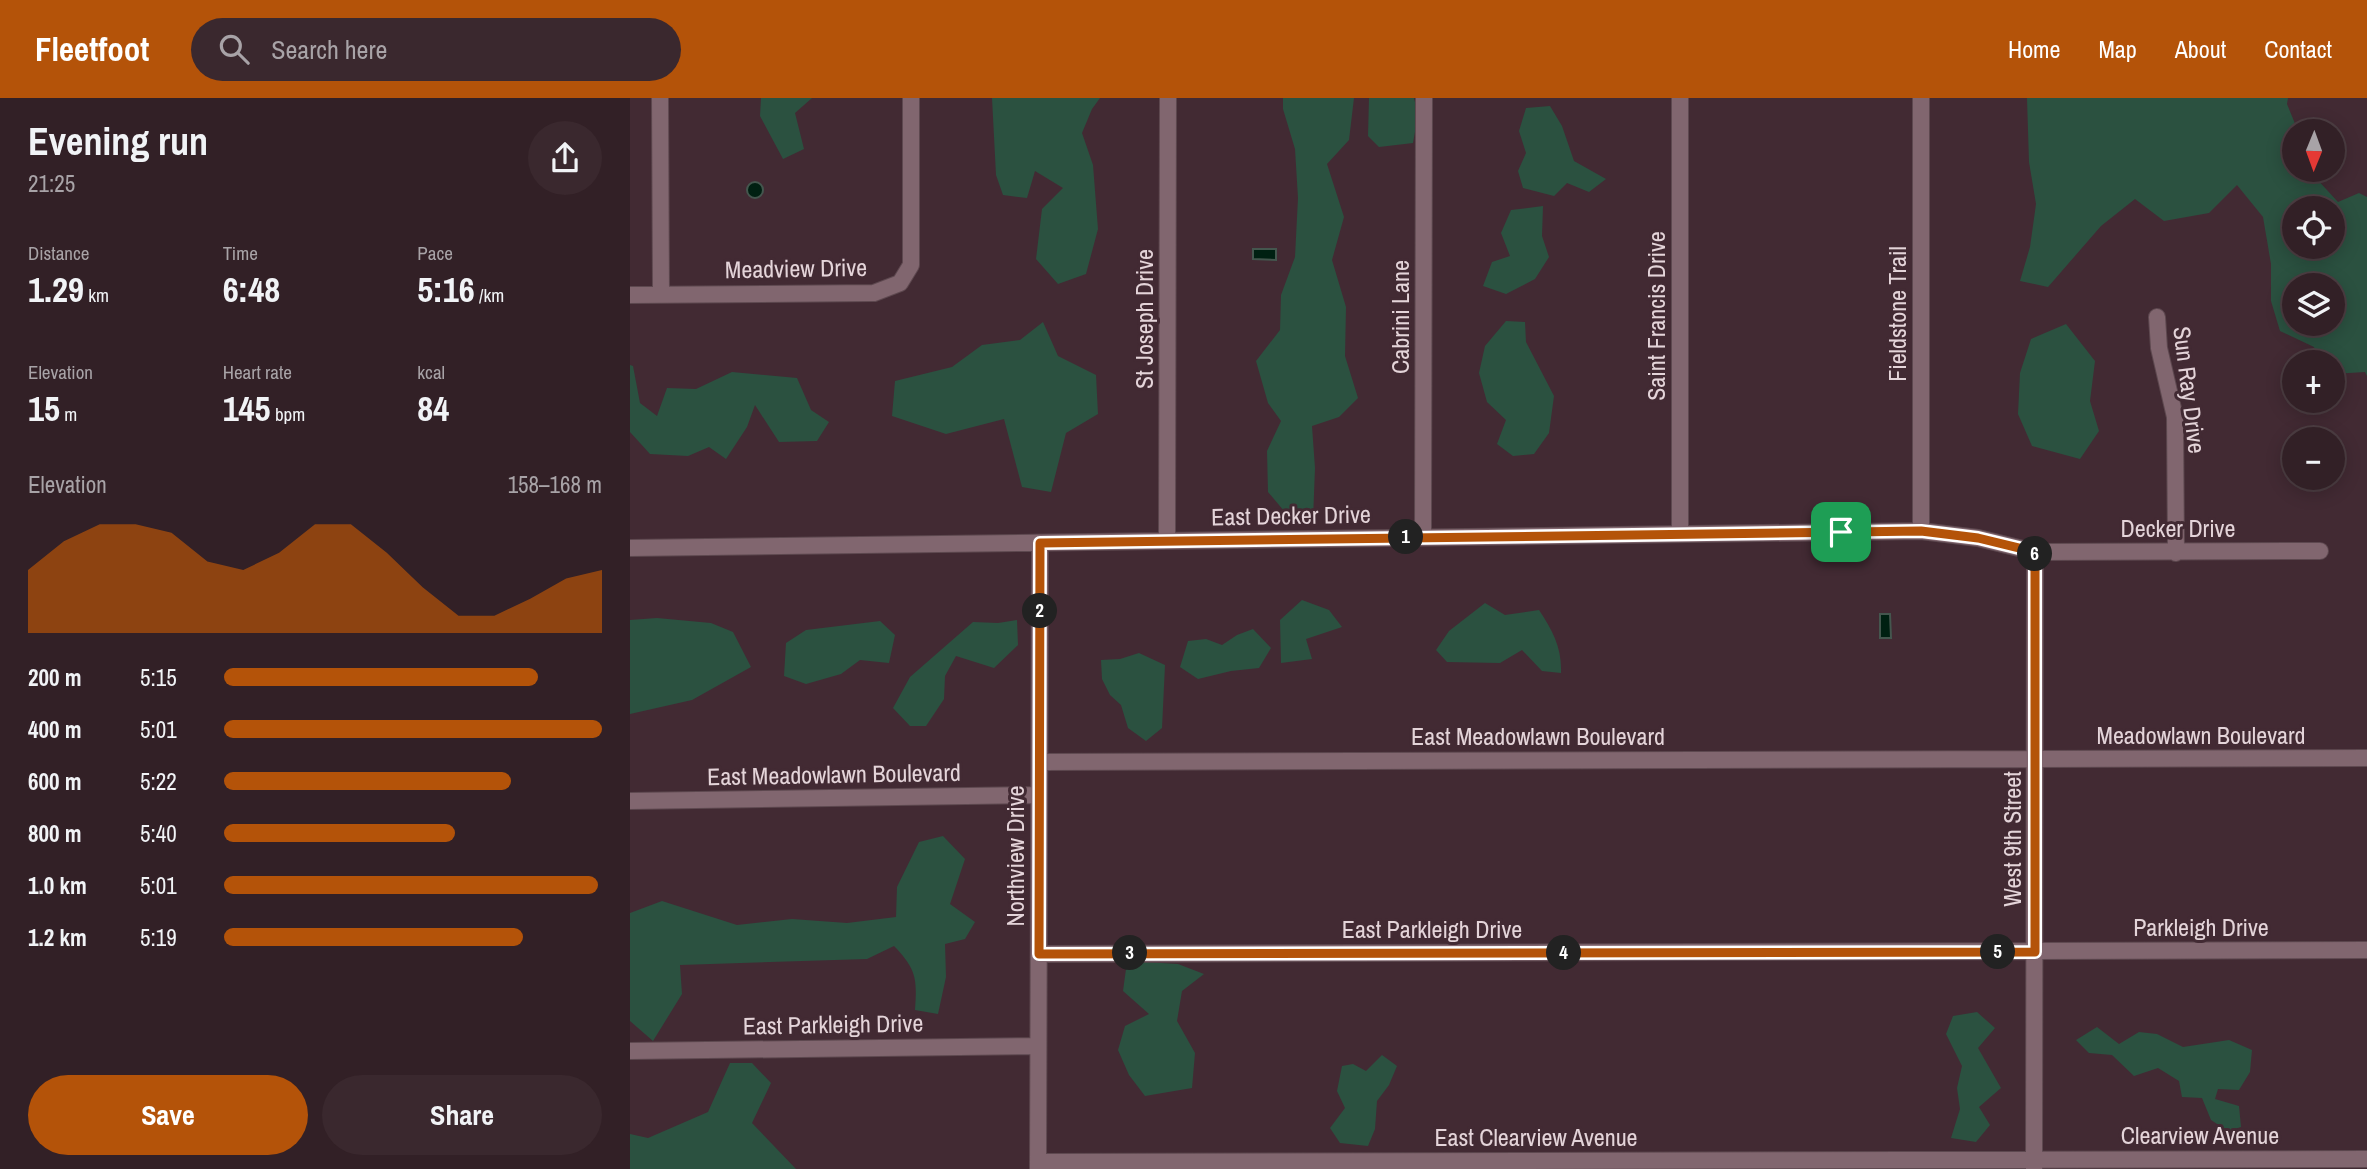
<!DOCTYPE html>
<html lang="en">
<head>
<meta charset="utf-8">
<style>
  body { margin:0; font-family:"Archivo Narrow",sans-serif; background:#3a282e; color:#f1f3f6; height:100vh; display:flex; flex-direction:column; font-size:26px; white-space:nowrap }
  * { box-sizing:border-box; margin:0 }
  p { font-size:23px; color:#a8a3a7 }
  .icon { flex:none; width:38px; height:38px; fill:none; stroke:currentColor; stroke-width:2; stroke-linecap:round; stroke-linejoin:round }
  .map { position:relative; flex:1; overflow:hidden }
  .drawer { display:flex; flex-direction:column; background:#322026; width:630px }
  .drawer>* { flex:none }
  .needle { width:46px; rotate:181deg }
  .fabs { position:absolute; left:1652px; top:21px; display:grid; gap:14px }
  .fabs a { display:grid; place-items:center; width:63px; height:63px; border-radius:50%; background:#322026; box-shadow:0 4px 18px #0003,0 0 0 2px #4d3e43; font-size:35px }
  .pin { position:absolute; display:grid; place-items:center; width:60px; height:60px; color:#fff; margin:-30px; border-radius:14px; box-shadow:0 4px 10px #0006 }
  .km { position:absolute; width:35px; height:35px; margin:-18px; border-radius:50%; background:#222; color:#fff; font-size:19px; line-height:35px; text-align:center }
  .round { display:grid; place-items:center; flex:none; width:74px; height:74px; border-radius:37px; background:#3a282e }
  .summary { display:flex; align-items:center; justify-content:space-between; height:119px; padding:0 28px }
  h1 { font-size:38px; font-weight:800; line-height:52px }
  .stats { display:grid; grid-template-columns:repeat(3,1fr); gap:10px; height:119px; padding:7px 28px }
  .stats div { display:grid; align-content:center }
  .stats b { font-size:35px; font-weight:800 }
  .stats small { font-size:19px; font-weight:400 }
  .stats p { font-size:19px }
  .chart { height:196px; padding:14px 28px }
  .chart p { display:flex; justify-content:space-between }
  .chart svg { width:100%; height:126px; margin-top:7px; fill:#b45309; opacity:.7 }
  .cta { display:flex; gap:14px; margin-top:auto; padding:14px 28px }
  .cta a { flex:1; height:80px; border-radius:42px; background:#b45309; color:#fff; font-size:28px; font-weight:800; line-height:80px; text-align:center }
  .cta a+a { background:#3a282e; color:#f1f3f6 }
  ul { padding:0 28px; list-style:none; font-size:23px }
  li { display:grid; grid-template-columns:112px 84px 1fr; align-items:center; height:52px }
  li i { height:18px; border-radius:9px; background:#b45309 }
  header { display:flex; align-items:center; gap:42px; box-sizing:border-box; height:98px; padding:0 35px; background:#b45309; color:#fff }
  header strong { font-size:33px }
  nav { display:flex; gap:38px; margin-inline-start:auto; font-size:24px }
  .search { width:490px; height:63px; background:#3a282e; display:flex; align-items:center; gap:18px; box-sizing:border-box; padding:0 24px; border-radius:38px; color:#a8a3a7; font-size:26px }
  main { display:flex; flex:1; min-height:0 }
  .map>svg:first-child { display:block }
  .green { fill:#2b5140; fill-rule:evenodd }
  .water { fill:#002012; stroke:#44564e; stroke-width:2 }
  .lines { fill:none; stroke-linecap:round; stroke-linejoin:round }
  .minor-casing { stroke:#5d484f; stroke-width:18 }
  .minor { stroke:#81666f; stroke-width:16 }
  .route-casing { stroke:#fff; stroke-width:14 }
  .route { stroke:#b45309; stroke-width:9 }
  .labels { text-anchor:middle; stroke-width:6; stroke-linejoin:round; paint-order:stroke }
  .street-label { font-size:24px; fill:#e4d4d9; stroke:#422a33 }
</style>
</head>
<body>
<header>
<strong>Fleetfoot</strong>
<div class="search"><svg class="icon" aria-label="search" viewBox="0 0 24 24"><circle cx="10" cy="10" r="6"/><path d="M15 15l6 6"/></svg>Search here</div>
<nav><a>Home</a><a>Map</a><a>About</a><a>Contact</a></nav>
</header>
<main>
<section class="drawer">
<div class="summary"><div><h1>Evening run</h1><p>21:25</p></div><a class="round"><svg class="icon" aria-label="share" viewBox="0 0 24 24"><path d="M12 15V3M7 8l5-5 5 5M5 13v7h14v-7"/></svg></a></div>
<div class="stats">
<div><p>Distance</p><b>1.29<small> km</small></b></div>
<div><p>Time</p><b>6:48</b></div>
<div><p>Pace</p><b>5:16<small> /km</small></b></div>
</div>
<div class="stats">
<div><p>Elevation</p><b>15<small> m</small></b></div>
<div><p>Heart rate</p><b>145<small> bpm</small></b></div>
<div><p>kcal</p><b>84</b></div>
</div>
<div class="chart"><p><span>Elevation</span>158–168 m</p>
<svg viewBox="0 0 160 44" preserveAspectRatio="none"><path d="M0 44V22L10 12L20 6L30 6L40 9L50 19L60 22L70 16L80 6L90 6L100 16L110 28L120 38L130 38L140 32L150 25L160 22V44z"/></svg>
</div>
<ul>
<li><b>200 m</b>5:15<i style="width:83%"></i></li>
<li><b>400 m</b>5:01<i style="width:100%"></i></li>
<li><b>600 m</b>5:22<i style="width:76%"></i></li>
<li><b>800 m</b>5:40<i style="width:61%"></i></li>
<li><b>1.0 km</b>5:01<i style="width:99%"></i></li>
<li><b>1.2 km</b>5:19<i style="width:79%"></i></li>
</ul>
<div class="cta"><a>Save</a><a>Share</a></div>
</section>
<div class="map">
<svg width="1737" height="1071" viewBox="0 0 1737 1071">
  <rect width="100%" height="100%" fill="#422a33"/>
  <!-- green -->
  <path class="green" d="M131,0H182L165,15L174,51L153,61L130,18Z
    M362,0H470L462,11L452,35L463,67L468,131L456,176L428,186L406,161L412,111L433,90L405,73L397,100L373,97L366,77Z
    M653,0H724L719,42L697,66L714,119L702,162L716,209L715,258L728,300L709,319L682,328L685,370L683,422L665,426L638,394L637,353L651,323L638,305L626,263L650,232L651,197L665,159L668,100L665,51L653,11Z
    M739,0H784L788,17L783,45L749,49L738,38Z
    M1397,0H1658L1657,6L1668,33H1664V72H1682L1685,79L1708,104L1729,95L1737,99V278L1735,274L1703,276V264H1688L1684,249L1650,233L1641,203V166L1633,119L1607,87L1579,115L1534,123L1505,101L1471,128L1418,189L1390,183L1400,149L1406,106L1399,64ZM1664,110H1703V149H1664ZM1664,187H1703V226H1664Z
    M920,8L932,28L944,63L976,81L959,94L937,85L924,98L893,90L888,73L896,55L889,33L896,10Z
    M913,108L912,138L919,159L905,181L876,196L853,188L862,164L880,158L871,135L881,112Z
    M876,223L895,224L896,244L924,298L919,335L904,356L883,358L867,346L876,322L857,304L849,275L855,248Z
    M413,224L428,258L466,277L468,316L436,335L421,394L392,389L374,321L316,336L262,318L265,283L322,269L352,247L390,242Z
    M1436,226L1465,263L1460,303L1469,333L1450,361L1402,348L1388,316L1390,275L1401,241Z
    M0,267L3,268L10,305L27,318L37,290L66,291L102,274L167,280L181,312L199,324L187,343L149,344L125,307L117,329L96,361L79,349L58,358L20,356L0,334Z
    M672,502L699,512L712,529L676,541L682,561L651,565L650,522Z
    M855,505L875,517L909,512C923,533 932,550 931,575L912,573L892,552L870,565L817,564L806,552L819,533Z
    M27,520L81,525L103,534L121,569L62,602L0,616V522Z
    M387,522L388,547L364,570L326,558L315,578L314,601L296,628H280L263,610L280,579L343,524L368,525Z
    M250,523L265,537L259,565L230,562L211,576L176,586L154,578L156,545L176,532Z
    M623,531L641,550L629,570L601,573L568,581L550,569L558,543L576,541L592,547L607,537Z
    M509,555L535,567L532,630L516,643L498,630L491,607L480,597L472,581L471,562L490,561Z
    M313,738L335,761L320,806L345,824L335,841L315,846L316,879L308,916L285,912C287,881 287,872 264,848L237,861L50,867L52,896L23,943L0,923V815L32,803L107,827L162,821L217,825L266,819L267,789L289,744Z
    M514,864L548,866L574,876L552,893L547,923L565,955L562,990L515,998L499,977L488,952L495,928L519,916L493,893L496,871Z
    M1347,914L1365,930L1348,950L1371,990L1349,1009L1360,1027L1346,1044L1321,1040L1330,1011L1327,990L1332,968L1316,936L1323,918Z
    M1467,929L1489,946L1509,934L1527,936L1553,949L1599,942L1622,952L1620,974L1609,992L1588,991L1585,1001L1609,1008L1611,1029L1598,1033L1581,1022L1572,1000L1552,999L1549,983L1528,970L1504,978L1482,957L1459,955L1446,942Z
    M752,957L767,968L759,987L747,1003L745,1031L738,1048L710,1045L700,1030L715,1010L707,993L712,968L723,966L736,973Z
    M100,965H122L141,985L122,1025L166,1071H0V1036L18,1040L78,1014Z"/>
  <!-- water -->
  <path class="water" d="M117 92a8 8 0 1 1 16 0a8 8 0 1 1-16 0Z
    M623,151H646V162L623,161Z
    M1250,516H1260L1261,540H1250Z"/>
  <g class="lines">
    <defs>
      <path id="minor" d="M30,0L31,195
        M1291,0V433
        M0,197L244,195L270,185L281,167V0
        M1527,219L1529,250L1545,319L1546,455
        M1050,435V0
        M793,438L794,0
        M537,443L538,0
        M0,450L1291,433L1348,440L1405,454L1690,453
        M410,664L1737,660
        M0,703L409,697
        M409,856L1737,852
        M0,953L407,948
        M408,1064L1737,1061
        M408,1071L410,445
        M1404,1071L1405,454"/>
    </defs>
    <!-- minor casing -->
    <use href="#minor" class="minor-casing"/>
    <!-- minor -->
    <use href="#minor" class="minor"/>
  </g>
  <g class="lines">
    <defs>
      <path id="route" d="M1291,433L1348,440L1405,454V854L409,856L410,445Z"/>
    </defs>
    <!-- route casing -->
    <use href="#route" class="route-casing"/>
    <!-- route -->
    <use href="#route" class="route"/>
  </g>
  <g class="labels">
    <!-- street labels -->
    <g class="street-label">
      <text transform="translate(166 171) rotate(-1)" y="8">Meadview Drive</text>
      <text transform="translate(1268 216) rotate(-90)" y="8">Fieldstone Trail</text>
      <text transform="translate(1027 218) rotate(-90)" y="8">Saint Francis Drive</text>
      <text transform="translate(771 219) rotate(-90)" y="8">Cabrini Lane</text>
      <text transform="translate(515 221) rotate(-90)" y="8">St Joseph Drive</text>
      <text transform="translate(1559 292) rotate(83)" y="8">Sun Ray Drive</text>
      <text transform="translate(661 418) rotate(-1)" y="8">East Decker Drive</text>
      <text x="1548" y="439">Decker Drive</text>
      <text x="1571" y="646">Meadowlawn Boulevard</text>
      <text x="908" y="647">East Meadowlawn Boulevard</text>
      <text transform="translate(204 677) rotate(-1)" y="8">East Meadowlawn Boulevard</text>
      <text transform="translate(1383 741) rotate(-90)" y="8">West 9th Street</text>
      <text transform="translate(386 758) rotate(-90)" y="8">Northview Drive</text>
      <text x="1571" y="838">Parkleigh Drive</text>
      <text x="802" y="840">East Parkleigh Drive</text>
      <text transform="translate(203 927) rotate(-1)" y="8">East Parkleigh Drive</text>
      <text x="1570" y="1046">Clearview Avenue</text>
      <text x="906" y="1048">East Clearview Avenue</text>
    </g>
  </g>
</svg>
<div class="fabs">
<a><svg class="needle" viewBox="-14 -14 28 28"><path d="M0-13l5 13h-10z" fill="#e53935"/><path d="M0 13l5-13h-10z" fill="#a8a3a7"/></svg></a>
<a><svg class="icon" aria-label="locate" viewBox="0 0 24 24"><circle cx="12" cy="12" r="6"/><path d="M12 2v4M12 18v4M2 12h4M18 12h4"/></svg></a>
<a><svg class="icon" aria-label="layers" viewBox="0 0 24 24"><path d="M12 4l9 5-9 5-9-5zM3 14l9 5 9-5"/></svg></a>
<a>+</a>
<a>−</a>
</div>
<div class="pin" style="left:1211px;top:434px;background:#1e9e55"><svg class="icon" aria-label="arrive" viewBox="0 0 24 24"><path d="M6 21V4h12l-3 4 3 4H6"/></svg></div>
<b class="km" style="left:776px;top:439px">1</b>
<b class="km" style="left:410px;top:513px">2</b>
<b class="km" style="left:500px;top:855px">3</b>
<b class="km" style="left:934px;top:855px">4</b>
<b class="km" style="left:1368px;top:854px">5</b>
<b class="km" style="left:1405px;top:456px">6</b>
</div>
</main>
</body>
</html>
